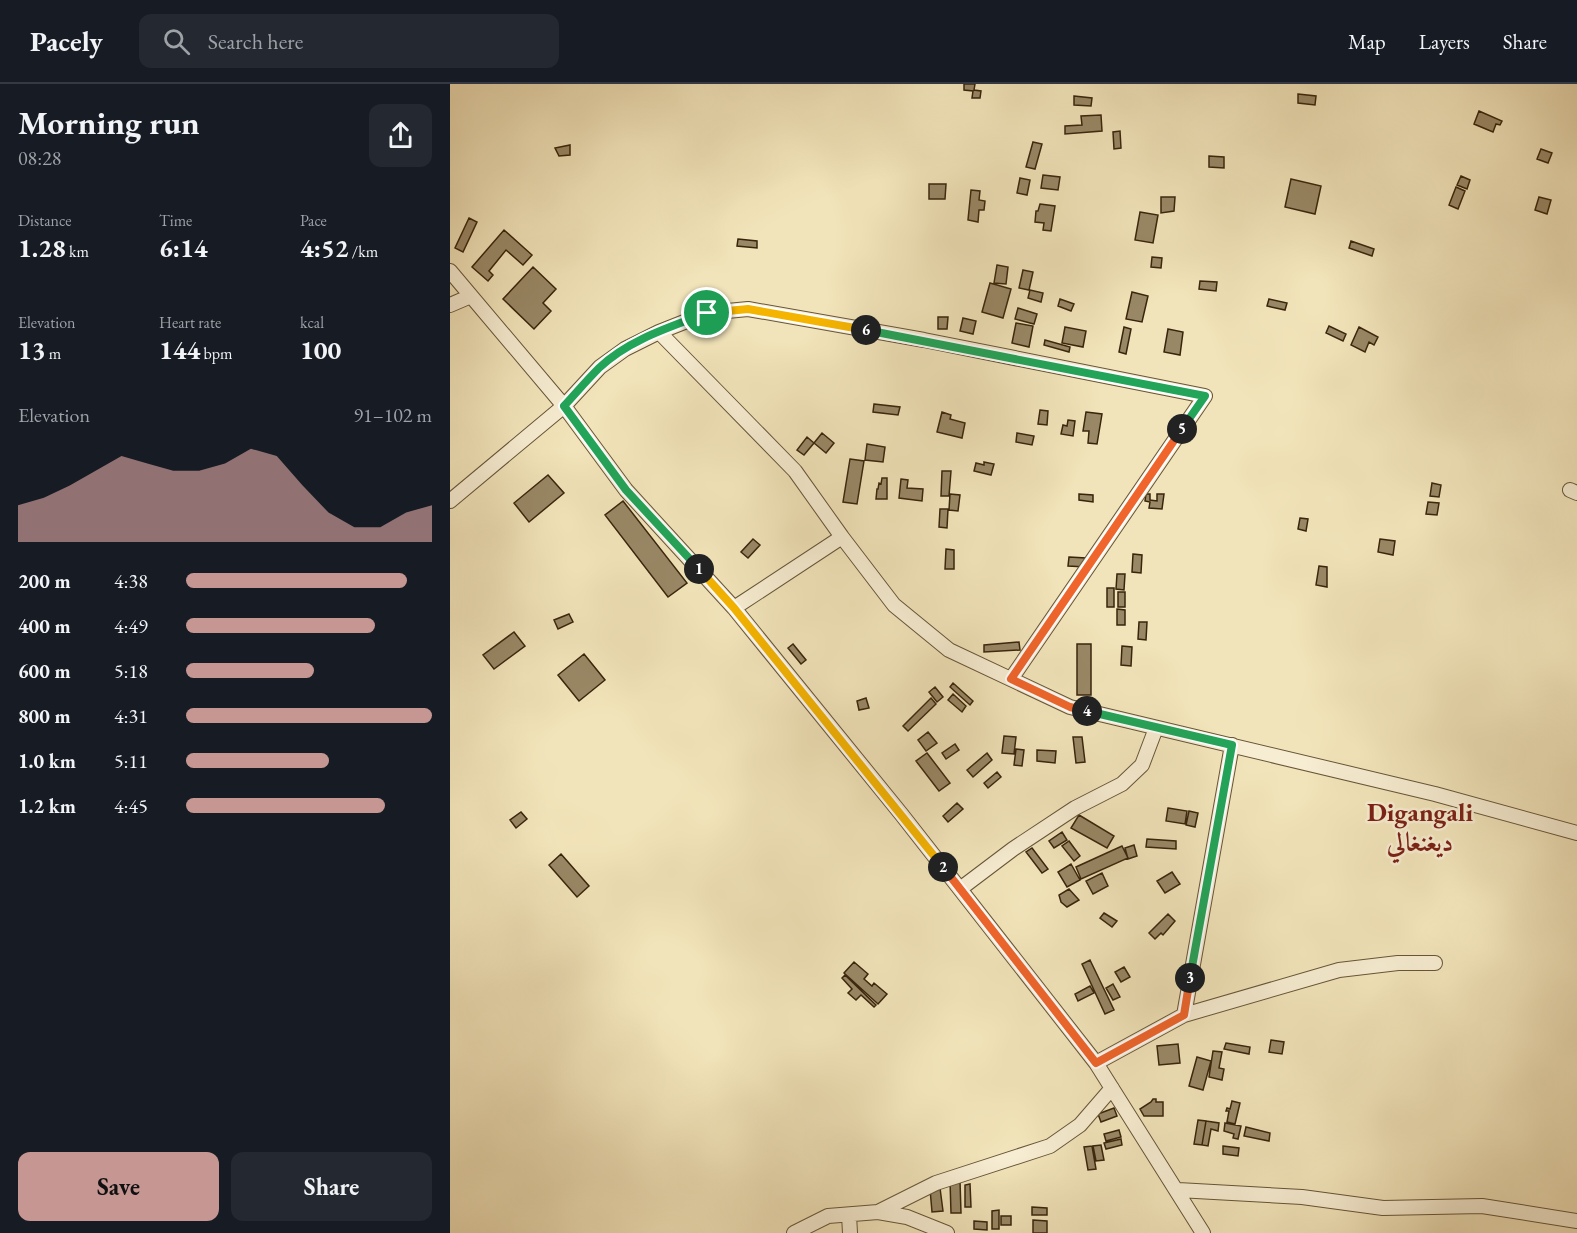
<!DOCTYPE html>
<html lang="en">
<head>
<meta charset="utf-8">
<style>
  body { margin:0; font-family:"EB Garamond",Amiri,serif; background:#242831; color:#f1f3f6; height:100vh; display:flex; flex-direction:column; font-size:22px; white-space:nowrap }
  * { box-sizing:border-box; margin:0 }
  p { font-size:20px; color:#9ea1a6 }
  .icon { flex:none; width:33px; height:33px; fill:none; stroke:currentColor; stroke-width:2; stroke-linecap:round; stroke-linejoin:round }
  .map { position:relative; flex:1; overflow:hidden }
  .panel { display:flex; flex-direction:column; background:#171b24; width:450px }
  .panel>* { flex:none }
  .pin { position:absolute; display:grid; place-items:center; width:51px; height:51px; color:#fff; margin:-26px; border:3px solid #fff; border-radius:50%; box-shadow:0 2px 6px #0007 }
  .km { position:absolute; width:30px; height:30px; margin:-15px; border-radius:50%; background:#222; color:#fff; font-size:16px; line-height:30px; text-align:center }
  .round { display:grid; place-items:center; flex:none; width:63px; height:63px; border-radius:12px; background:#242831 }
  .headline { display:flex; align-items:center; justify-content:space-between; height:102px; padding:0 18px }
  h1 { font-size:33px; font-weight:700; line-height:45px }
  .metrics { display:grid; grid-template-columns:repeat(3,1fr); gap:9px; height:102px; padding:6px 18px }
  .metrics div { display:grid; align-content:center }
  .metrics b { font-size:26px; font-weight:700 }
  .metrics small { font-size:16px; font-weight:400 }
  .metrics p { font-size:16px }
  .chart { height:168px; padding:12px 18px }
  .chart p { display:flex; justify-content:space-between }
  .chart svg { width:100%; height:108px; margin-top:6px; fill:#c59692; opacity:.7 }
  .button { display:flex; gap:12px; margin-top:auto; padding:12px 18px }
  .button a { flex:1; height:69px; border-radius:12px; background:#c59692; color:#111; font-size:24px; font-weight:700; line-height:69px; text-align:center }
  .button a+a { background:#242831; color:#f1f3f6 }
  ul { padding:0 18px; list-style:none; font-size:20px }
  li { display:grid; grid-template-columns:96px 72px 1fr; align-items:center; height:45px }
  li i { height:15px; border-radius:8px; background:#c59692 }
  header { display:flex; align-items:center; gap:36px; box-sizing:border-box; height:84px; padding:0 30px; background:#171b24; border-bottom:2px solid #363941 }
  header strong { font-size:28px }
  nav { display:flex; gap:33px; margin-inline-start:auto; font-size:21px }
  .search { width:420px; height:54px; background:#242831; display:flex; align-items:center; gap:15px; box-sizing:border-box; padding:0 21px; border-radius:12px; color:#9ea1a6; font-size:22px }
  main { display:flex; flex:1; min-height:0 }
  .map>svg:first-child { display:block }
  .building { fill:#986; stroke:#39250c; stroke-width:1.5 }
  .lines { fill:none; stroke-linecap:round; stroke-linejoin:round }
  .street-casing { stroke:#675538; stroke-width:16 }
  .street { stroke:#f7edd2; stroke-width:14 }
  .split-1-casing { stroke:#fff; stroke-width:12 }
  .split-2-casing { stroke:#fff; stroke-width:12 }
  .split-3-casing { stroke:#fff; stroke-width:12 }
  .split-4-casing { stroke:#fff; stroke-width:12 }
  .split-5-casing { stroke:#fff; stroke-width:12 }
  .split-6-casing { stroke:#fff; stroke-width:12 }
  .split-7-casing { stroke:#fff; stroke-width:12 }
  .split-1 { stroke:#22a559; stroke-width:8 }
  .split-2 { stroke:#f5b400; stroke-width:8 }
  .split-3 { stroke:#f0652b; stroke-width:8 }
  .split-4 { stroke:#22a559; stroke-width:8 }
  .split-5 { stroke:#f0652b; stroke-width:8 }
  .split-6 { stroke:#22a559; stroke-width:8 }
  .split-7 { stroke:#f5b400; stroke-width:8 }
  .labels { text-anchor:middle; stroke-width:5; stroke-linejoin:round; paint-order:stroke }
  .neighbourhood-label { font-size:26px; font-weight:bold; fill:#7a1f14; stroke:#f7edd2 }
</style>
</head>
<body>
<header>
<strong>Pacely</strong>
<div class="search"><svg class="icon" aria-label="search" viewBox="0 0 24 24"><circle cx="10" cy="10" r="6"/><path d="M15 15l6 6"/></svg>Search here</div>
<nav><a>Map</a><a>Layers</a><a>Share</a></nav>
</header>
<main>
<section class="panel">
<div class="headline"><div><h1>Morning run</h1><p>08:28</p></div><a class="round"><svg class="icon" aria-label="share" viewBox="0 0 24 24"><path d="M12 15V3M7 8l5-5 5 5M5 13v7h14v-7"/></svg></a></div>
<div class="metrics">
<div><p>Distance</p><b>1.28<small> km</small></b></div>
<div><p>Time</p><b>6:14</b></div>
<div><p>Pace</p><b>4:52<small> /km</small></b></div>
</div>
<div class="metrics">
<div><p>Elevation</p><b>13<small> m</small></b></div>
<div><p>Heart rate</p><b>144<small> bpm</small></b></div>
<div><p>kcal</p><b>100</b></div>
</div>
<div class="chart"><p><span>Elevation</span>91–102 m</p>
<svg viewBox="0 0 160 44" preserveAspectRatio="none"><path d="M0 44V29L10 26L20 21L30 15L40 9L50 12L60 15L70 15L80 12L90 6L100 9L110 21L120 32L130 38L140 38L150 32L160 29V44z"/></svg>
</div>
<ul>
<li><b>200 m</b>4:38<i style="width:90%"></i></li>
<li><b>400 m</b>4:49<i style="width:77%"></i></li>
<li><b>600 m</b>5:18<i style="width:52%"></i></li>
<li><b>800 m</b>4:31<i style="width:100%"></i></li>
<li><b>1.0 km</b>5:11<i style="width:58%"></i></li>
<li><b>1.2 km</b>4:45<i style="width:81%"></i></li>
</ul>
<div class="button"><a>Save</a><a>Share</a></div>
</section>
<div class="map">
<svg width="1127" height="1149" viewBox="0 0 1127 1149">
  <rect width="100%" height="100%" fill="#f2e4ba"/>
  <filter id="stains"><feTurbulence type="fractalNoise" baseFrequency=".00333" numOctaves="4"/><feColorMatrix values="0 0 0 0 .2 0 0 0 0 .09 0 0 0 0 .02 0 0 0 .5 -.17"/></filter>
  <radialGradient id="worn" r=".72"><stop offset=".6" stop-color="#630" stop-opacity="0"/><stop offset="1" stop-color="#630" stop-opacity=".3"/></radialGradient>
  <!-- building -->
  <path class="building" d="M514,0H525L524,6L531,7L530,14H522L523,7L514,6Z
    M848,10L866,12L865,21L848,19Z
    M624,12L642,14L641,22L624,21Z
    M1029,27L1052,37L1050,41L1046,40L1043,48L1024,40Z
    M651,31L652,47L615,50V42L632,41L631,32Z
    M670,47L671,64L664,65L663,48Z
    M583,58L592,60L585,85L576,83Z
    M120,61V71L109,72L105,64Z
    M1091,65L1102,69L1098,79L1087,75Z
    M759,72L774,73V84L759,83Z
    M593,91L610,93L608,106L591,104Z
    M1011,92L1020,96L1017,105L1007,101Z
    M570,94L580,96L577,111L567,109Z
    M841,95L871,102L865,130L835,123Z
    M479,100H496L495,115H479Z
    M1006,103L1015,107L1008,125L999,121Z
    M521,106L530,107L529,116L535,117L534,126H529L528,138L518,136Z
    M711,113H725L724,127L711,129Z
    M1089,113L1101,116L1097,130L1085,126Z
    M590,120L605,122L601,147L593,146L594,139L585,138L586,127H588Z
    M690,128L708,131L703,159L685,156Z
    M19,134L27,138L13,168L5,164Z
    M54,146L82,171L73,181L56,166L39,187L43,191L38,197L22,183Z
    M288,155L307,157V164L287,162Z
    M901,157L924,165L922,172L899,164Z
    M702,173L712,174L711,184L701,183Z
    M547,181L558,183L556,200L544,199Z
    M83,183L106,205L93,219L101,227L84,245L53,215Z
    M573,186L583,188L579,206L569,204Z
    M750,197L767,198L766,207L749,205Z
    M540,199L561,205L553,234L532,228Z
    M580,206L593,209L591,218L578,214Z
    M682,208L698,212L692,238L676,235Z
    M610,215L624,220L621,227L608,222Z
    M819,215L837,219L835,226L817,222Z
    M568,224L587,230L584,240L565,235Z
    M488,233H498L497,245H488Z
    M513,234L526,237L523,250L510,247Z
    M566,239L583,242L579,263L562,259Z
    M879,242L896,250L893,257L876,249Z
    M615,243L636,247L633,263L612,259Z
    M674,243L681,245L676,270L669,268Z
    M909,243L928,253L924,261L919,258L915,268L901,261Z
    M718,245L733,248L730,271L714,268Z
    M595,256L620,263L619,268L594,261Z
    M424,320L450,323L448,331L423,328Z
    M590,326L598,327L597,341L588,340Z
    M492,328L501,331L500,335L515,339L512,354L487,348Z
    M636,328L652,330L647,360L638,359L639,347H633Z
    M618,336L625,337L623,352L611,350L613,341L617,342Z
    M372,349L384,359L376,369L364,359Z
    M567,349L584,352L582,361L566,358Z
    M357,353L364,359L354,371L347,366Z
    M417,360L435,363L433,378L415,376Z
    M400,375L414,377L407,420L393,418Z
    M534,378L544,380L541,391L524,387L526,379L534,381Z
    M492,387H501L499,412H491Z
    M98,391L114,409L79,438L64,419Z
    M432,394H437V415H426L427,405H428L429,399L431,400Z
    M451,395L458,396L457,404L473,405L472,417L449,414Z
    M982,399L991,401L989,413L980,412Z
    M500,410L510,411L508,427L499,426Z
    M629,410L643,411V418L629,416Z
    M696,410H700V416L707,417V410H714L712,425L699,424L700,418L695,417Z
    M173,417L237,499L218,513L155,431Z
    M978,418L989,419L987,431L976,430Z
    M490,425H498L497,444L489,443Z
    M850,434L858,435L856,447L848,445Z
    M303,455L310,461L298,474L291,468Z
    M930,455L945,457L943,471L928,468Z
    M496,465L504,466V485H495Z
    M683,470L692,471L691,489L682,488Z
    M619,473L636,474V483L618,482Z
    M869,482L877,483V503L866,501Z
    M667,490H675L674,506L666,505Z
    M657,504H664V523H657Z
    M668,508H675V523H668Z
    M667,525L675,526V541H667Z
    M119,530L123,538L108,545L104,536Z
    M689,538H697L696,556L688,555Z
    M64,548L75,562L44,585L33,571Z
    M569,558L570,566L534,568V561Z
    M343,560L356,576L351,580L338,564Z
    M627,560H641V611H627Z
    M672,562L682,563L681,582L671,581Z
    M134,570L155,596L129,617L108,591Z
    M503,599L523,617L520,621L500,603Z
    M485,603L493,613L487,618L479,608Z
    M503,610L516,622L512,628L498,616Z
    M416,614L419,624L409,626L407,617Z
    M481,614L486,620L458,647L453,642Z
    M478,648L487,659L476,667L468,656Z
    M554,652L566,653L564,670L552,669Z
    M623,653H632L635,678L626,679Z
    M505,660L509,666L496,675L492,669Z
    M566,665L574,666L572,682L564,681Z
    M587,666L606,667L605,679L587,677Z
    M477,669L500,699L489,707L466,677Z
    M537,669L542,676L523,693L517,686Z
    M547,688L551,693L538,704L534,699Z
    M507,719L513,725L498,738L493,732Z
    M718,724L737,727L735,740L716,737Z
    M739,727L748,729L745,743L736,741Z
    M71,728L77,735L66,744L60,736Z
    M629,731L664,752L657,764L621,744Z
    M612,748L617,756L604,764L599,757Z
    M697,755L726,757V765L696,763Z
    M619,757L630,772L624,777L612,762Z
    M684,761L687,772L678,775L675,764Z
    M672,762L678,774L631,795L626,783Z
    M582,764L598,785L592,789L576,768Z
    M111,770L139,802L127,813L99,781Z
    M621,780L630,796L617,803L608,788Z
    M722,788L730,800L715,809L707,797Z
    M652,789L658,802L643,810L636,797Z
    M619,805L629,816L617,823L611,818L609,811Z
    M654,829L667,837L662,843L650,834Z
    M718,830L725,837L713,851L711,849L705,855L699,849Z
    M640,876L664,926L655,930L632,880Z
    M404,878L418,890L414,895L422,902L424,899L437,910L428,920L394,889Z
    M674,883L680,893L671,898L665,888Z
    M395,891L426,921L424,923L411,911L406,916L398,909L402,905L392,894Z
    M663,900L670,913L663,916L656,904Z
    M640,902L644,909L628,917L625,910Z
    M821,956L834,958L832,970L819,968Z
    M776,959L800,963L799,970L774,965Z
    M728,960L730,979L709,981L707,962Z
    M763,967L772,968L769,984L774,985L772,996L759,993Z
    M747,973L761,977L753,1006L739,1002Z
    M703,1015H706V1018H713V1032H694L690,1025L701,1018Z
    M782,1017L790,1019L785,1040L777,1038L779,1027H776L777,1024L780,1025Z
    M664,1024L667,1032L651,1038L648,1030Z
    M748,1036L756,1037L752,1061L744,1060Z
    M756,1037L769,1039L768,1047L761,1045L758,1062L752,1061Z
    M775,1039L791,1042L788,1055L783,1054L784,1050L774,1047Z
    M796,1043L820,1049L819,1057L794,1052Z
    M669,1046L671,1053L656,1057L654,1050Z
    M671,1055L672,1061L656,1065L654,1059Z
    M651,1061L654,1076L646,1077L643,1062Z
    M642,1062L646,1085L638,1086L634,1063Z
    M773,1062L789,1064L788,1072L773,1070Z
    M500,1097H510L511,1129H501Z
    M520,1100L521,1123H515V1101Z
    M490,1104L493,1127L482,1128L480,1105Z
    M582,1123L597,1124V1131H582Z
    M549,1126V1145H542V1127Z
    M551,1132H561V1141H551Z
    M583,1136L597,1137V1149H583Z
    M524,1137L537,1138V1146L524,1145Z"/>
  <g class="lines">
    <defs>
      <path id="street" d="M0,187L114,322L176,406L284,524L452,731L646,979L753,1149
        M0,221L21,212
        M209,248L345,387L392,453L444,521L499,566L620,623L985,710L1127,749
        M1120,406L1127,409
        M0,417L114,322L150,283L175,265L209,248L257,229L298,225L474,256L755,312L561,595
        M284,524L392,453
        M510,805L563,765L625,724L672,700L692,681L706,644
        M734,931L782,661
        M646,979L734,931L889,886L948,879H985
        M728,1106L852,1113L933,1124L1032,1122L1127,1137
        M428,1128L486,1099L600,1062L630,1041L662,1004
        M399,1131L400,1149
        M344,1149L378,1132L428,1128L457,1133L497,1149"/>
    </defs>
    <!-- street casing -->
    <use href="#street" class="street-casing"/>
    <!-- street -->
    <use href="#street" class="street"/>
  </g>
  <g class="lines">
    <defs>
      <path id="split-1" d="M249,485L176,406L114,322C126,309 137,296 149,284C178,256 220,243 257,229"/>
      <path id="split-2" d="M249,485L284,524L493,783"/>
      <path id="split-3" d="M493,783L646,979L734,931L740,894"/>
      <path id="split-4" d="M637,627L782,661L740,894"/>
      <path id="split-5" d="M637,627L620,623L561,595L732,345"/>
      <path id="split-6" d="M416,246L755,312L732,345"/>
      <path id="split-7" d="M257,229L298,225L416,246"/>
    </defs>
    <!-- split-1 casing -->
    <use href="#split-1" class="split-1-casing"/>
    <!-- split-2 casing -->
    <use href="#split-2" class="split-2-casing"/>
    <!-- split-3 casing -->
    <use href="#split-3" class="split-3-casing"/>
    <!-- split-4 casing -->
    <use href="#split-4" class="split-4-casing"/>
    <!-- split-5 casing -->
    <use href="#split-5" class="split-5-casing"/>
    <!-- split-6 casing -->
    <use href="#split-6" class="split-6-casing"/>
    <!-- split-7 casing -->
    <use href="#split-7" class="split-7-casing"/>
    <!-- split-1 -->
    <use href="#split-1" class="split-1"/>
    <!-- split-2 -->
    <use href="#split-2" class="split-2"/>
    <!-- split-3 -->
    <use href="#split-3" class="split-3"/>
    <!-- split-4 -->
    <use href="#split-4" class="split-4"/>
    <!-- split-5 -->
    <use href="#split-5" class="split-5"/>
    <!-- split-6 -->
    <use href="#split-6" class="split-6"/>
    <!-- split-7 -->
    <use href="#split-7" class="split-7"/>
  </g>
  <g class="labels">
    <!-- neighbourhood labels -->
    <g class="neighbourhood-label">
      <text x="970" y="737">Digangali<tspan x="970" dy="30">ديغنغالي</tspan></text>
    </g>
  </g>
  <rect width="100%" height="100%" filter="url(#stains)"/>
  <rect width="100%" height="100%" fill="url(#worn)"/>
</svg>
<div class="pin" style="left:257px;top:229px;background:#1e9e55"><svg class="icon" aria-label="arrive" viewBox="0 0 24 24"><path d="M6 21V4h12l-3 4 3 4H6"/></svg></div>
<b class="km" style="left:249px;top:485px">1</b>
<b class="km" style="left:493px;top:783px">2</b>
<b class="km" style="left:740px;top:894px">3</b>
<b class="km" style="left:637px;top:627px">4</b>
<b class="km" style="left:732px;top:345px">5</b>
<b class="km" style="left:416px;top:246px">6</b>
</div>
</main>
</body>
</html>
